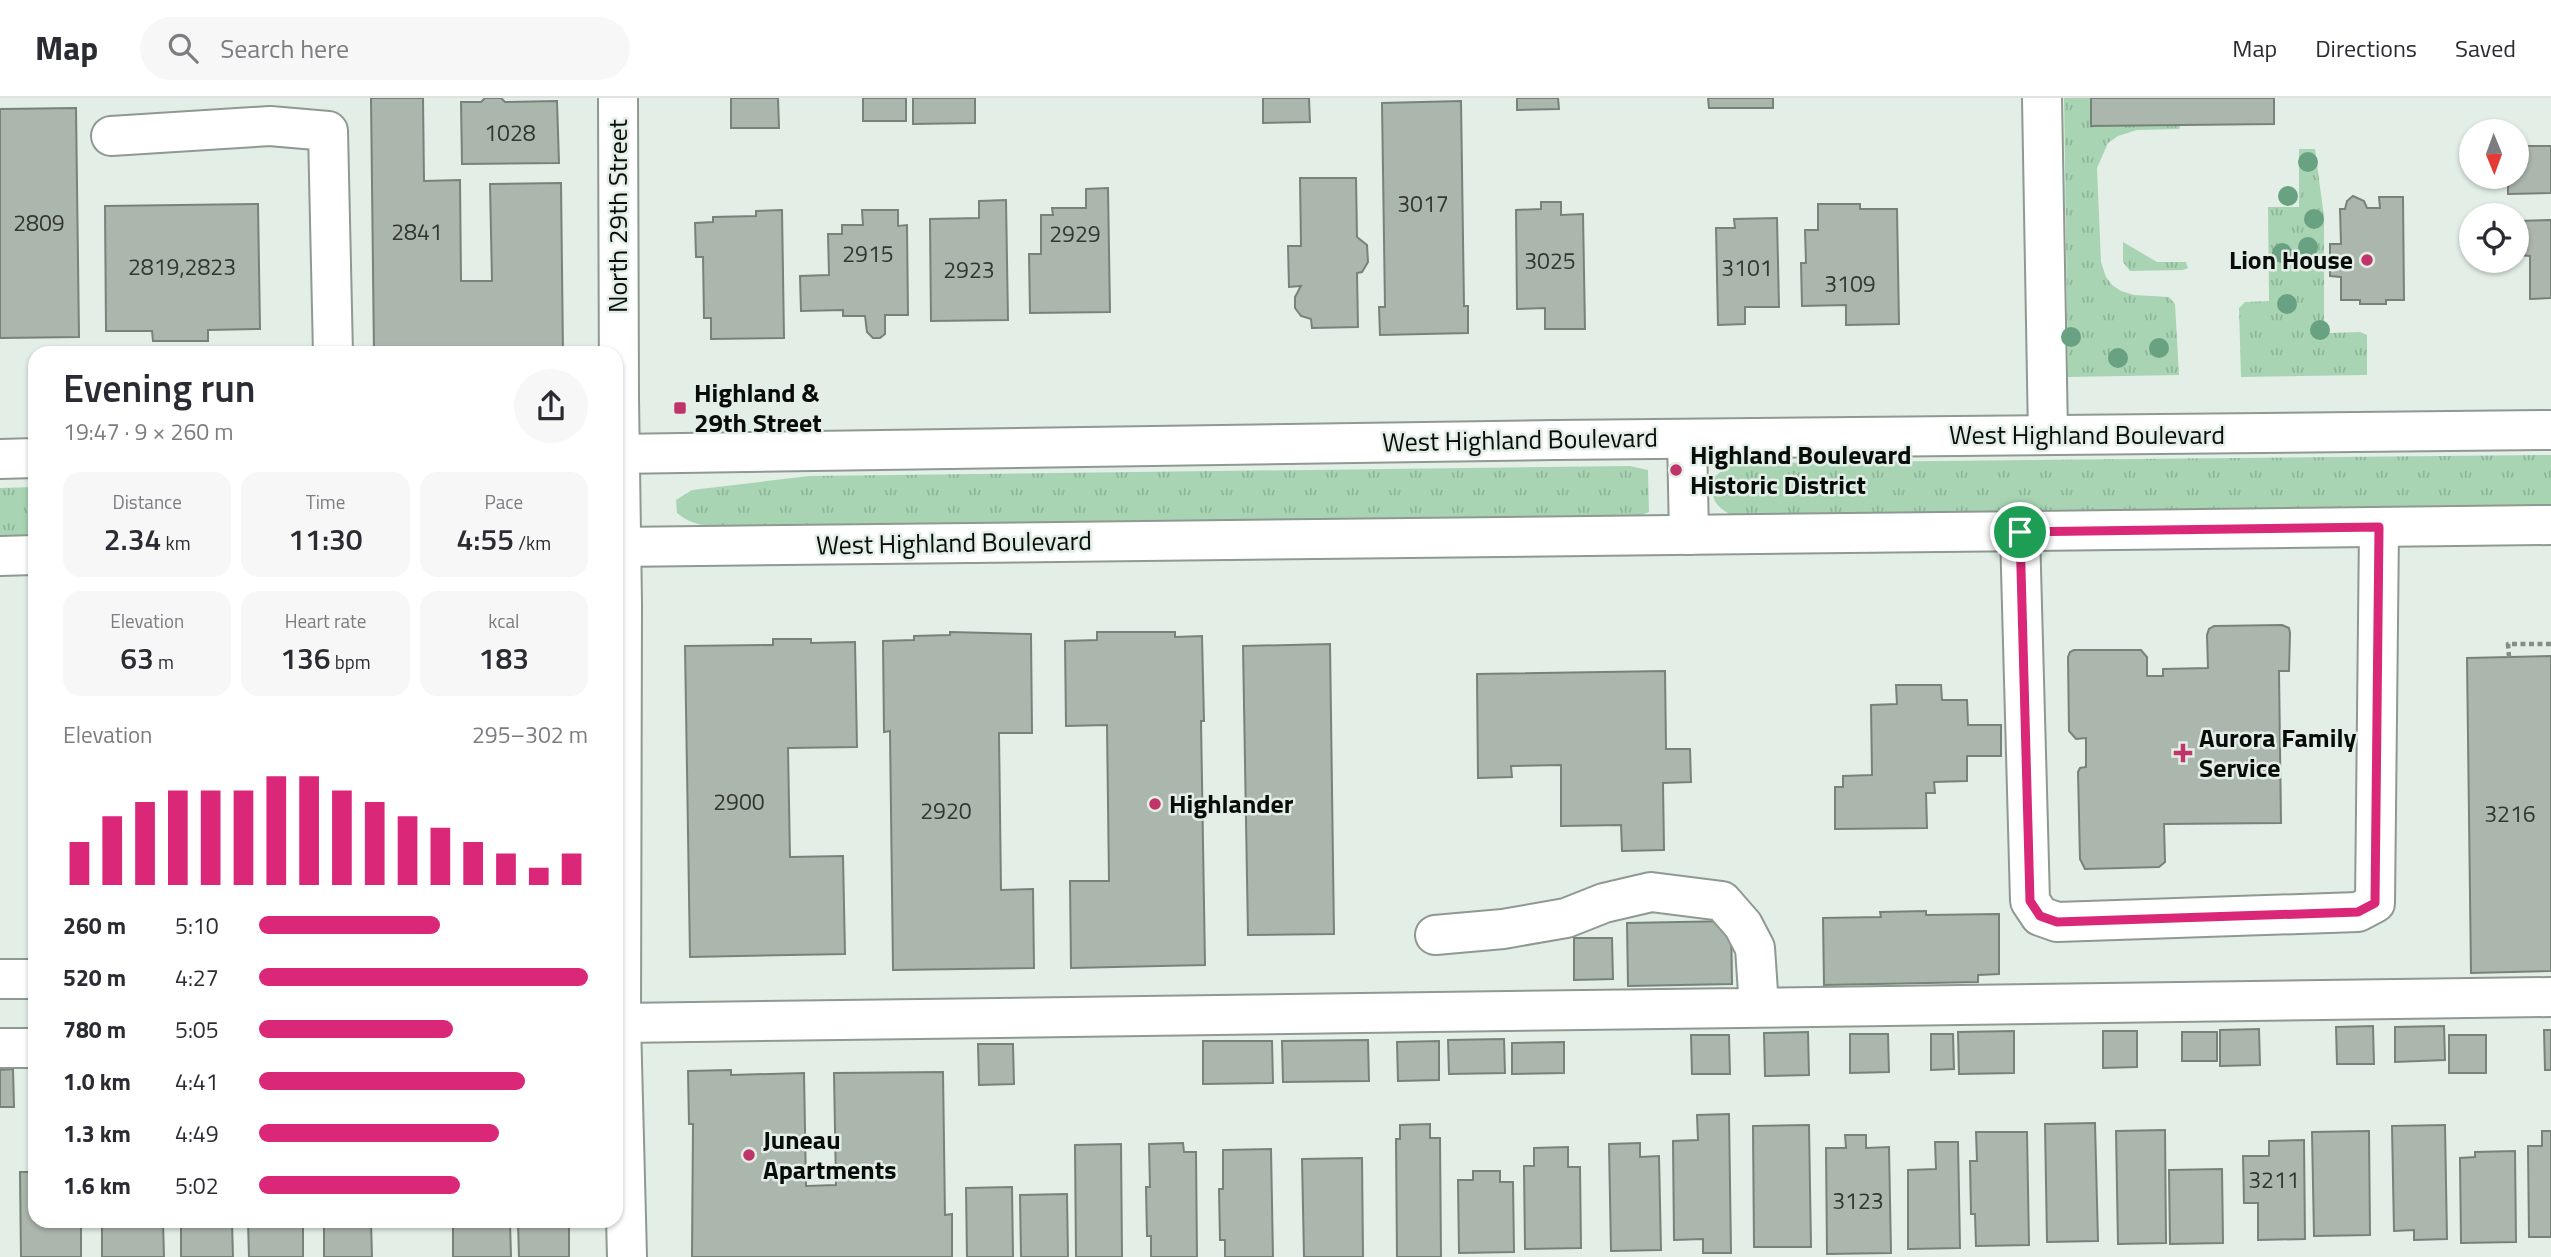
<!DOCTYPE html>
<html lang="en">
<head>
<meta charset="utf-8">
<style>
  body { margin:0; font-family:"Titillium Web",sans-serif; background:#f7f7f7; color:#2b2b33; height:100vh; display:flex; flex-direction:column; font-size:26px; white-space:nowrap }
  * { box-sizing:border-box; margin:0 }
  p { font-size:23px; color:#7c7c81 }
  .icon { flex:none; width:38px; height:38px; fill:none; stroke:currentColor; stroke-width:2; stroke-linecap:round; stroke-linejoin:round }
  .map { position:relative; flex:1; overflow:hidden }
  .side { position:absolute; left:28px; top:248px; width:595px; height:882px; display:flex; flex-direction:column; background:#fff; border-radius:21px; box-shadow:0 2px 5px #0004 }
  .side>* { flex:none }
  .needle { width:46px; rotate:179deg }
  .tools { position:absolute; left:2459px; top:21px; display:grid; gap:14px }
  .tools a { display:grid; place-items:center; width:70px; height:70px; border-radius:50%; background:#fff; box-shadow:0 2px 5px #0004; font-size:35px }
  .pin { position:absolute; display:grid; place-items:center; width:60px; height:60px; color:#fff; margin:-30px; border:4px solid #fff; border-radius:50%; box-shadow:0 2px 7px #0007 }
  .round { display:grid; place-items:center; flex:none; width:74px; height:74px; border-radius:37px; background:#f7f7f7 }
  .summary { display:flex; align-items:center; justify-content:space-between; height:119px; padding:0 35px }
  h1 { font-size:38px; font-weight:600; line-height:52px }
  .stats { display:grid; grid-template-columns:repeat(3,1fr); gap:10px; height:119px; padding:7px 35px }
  .stats div { display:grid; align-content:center; border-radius:18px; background:#f7f7f7; text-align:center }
  .stats b { font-size:30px; font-weight:600 }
  .stats small { font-size:19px; font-weight:400 }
  .stats p { font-size:19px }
  .chart { height:196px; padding:14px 35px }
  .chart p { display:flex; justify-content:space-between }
  .chart svg { width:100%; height:126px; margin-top:7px; stroke:#db2777; stroke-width:6 }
  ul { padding:0 35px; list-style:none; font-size:23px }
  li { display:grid; grid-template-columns:112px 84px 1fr; align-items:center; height:52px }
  li i { height:18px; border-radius:9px; background:#db2777 }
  header { display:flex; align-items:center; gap:42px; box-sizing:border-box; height:98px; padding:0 35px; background:#fff; border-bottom:2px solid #e1e1e2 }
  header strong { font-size:33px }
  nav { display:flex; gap:38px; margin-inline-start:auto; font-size:24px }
  .search { width:490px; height:63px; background:#f7f7f7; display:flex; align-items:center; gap:18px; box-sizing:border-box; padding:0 24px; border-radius:38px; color:#7c7c81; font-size:26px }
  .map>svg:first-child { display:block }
  .grass { fill:url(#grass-tufts) }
  .building { fill:#abb6ad; stroke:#778279; stroke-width:2 }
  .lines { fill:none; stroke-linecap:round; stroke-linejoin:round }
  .minor-casing { stroke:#8e9990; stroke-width:42 }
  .major-casing { stroke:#8e9990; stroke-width:42 }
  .path { stroke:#858d87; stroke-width:4.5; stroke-dasharray:5 3.5; stroke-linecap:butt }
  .minor { stroke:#fff; stroke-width:38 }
  .major { stroke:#fff; stroke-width:38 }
  .tree { fill:#68a283 }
  .route-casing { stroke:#fff; stroke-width:14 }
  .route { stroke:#db2777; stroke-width:9 }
  .poi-dot { fill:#c03469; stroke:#e3efe6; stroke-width:2.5 }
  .labels { text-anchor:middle; stroke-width:5; stroke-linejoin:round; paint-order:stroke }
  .number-label { font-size:23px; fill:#323733 }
  .street-label { font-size:26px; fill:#090d0a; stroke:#e3efe6 }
  .poi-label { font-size:26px; font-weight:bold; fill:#090d0a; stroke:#e3efe6; text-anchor:start }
</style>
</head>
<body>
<header>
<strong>Map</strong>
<div class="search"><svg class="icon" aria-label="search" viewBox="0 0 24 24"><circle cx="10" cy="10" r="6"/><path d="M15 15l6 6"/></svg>Search here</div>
<nav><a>Map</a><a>Directions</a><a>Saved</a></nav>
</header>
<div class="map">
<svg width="2551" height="1159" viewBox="0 0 2551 1159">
  <defs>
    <pattern id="grass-tufts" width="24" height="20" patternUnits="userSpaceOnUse" patternTransform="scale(1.75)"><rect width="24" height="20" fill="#a8d4b3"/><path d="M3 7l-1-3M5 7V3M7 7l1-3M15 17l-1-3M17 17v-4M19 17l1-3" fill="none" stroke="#8fb599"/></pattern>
  </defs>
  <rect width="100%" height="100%" fill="#e3efe6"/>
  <!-- grass -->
  <path class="grass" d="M2064,0H2091V27H2181L2179,31L2137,32L2118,38L2108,45L2097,70L2101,164L2106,179L2112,187L2121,193L2134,197L2169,199L2175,206L2179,277L2068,279Z
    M2299,51H2315L2324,119V227L2329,235L2360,234L2367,237V277L2241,279L2239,210L2245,204L2269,203L2268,109H2299Z
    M2123,144L2157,164H2186L2188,170L2183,172L2130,173L2123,164Z
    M2551,357V407L1731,417C1714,407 1711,401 1713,381L1725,369L1740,365Z
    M1630,368L1648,372L1649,414L1640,418L725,430C706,428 691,427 677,415L676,402L692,392L809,378Z
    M35,389V438H0V390Z"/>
  <!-- building -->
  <path class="building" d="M371,0H423L424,83L460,82L461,183H492L490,86L561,85L563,256H374Z
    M485,0H501L505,4L557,3L559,65L462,66L461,4H481Z
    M731,0H778L779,30H731Z
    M863,0H906V23H863Z
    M913,0H975V25L913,26Z
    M1263,0H1309L1310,24L1263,25Z
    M1517,0H1558L1559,11L1517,12Z
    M1708,0H1773V10H1709Z
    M2091,0H2274V26L2091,28Z
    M1461,3L1464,208H1468V235L1380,237L1379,209H1385L1382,5Z
    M76,10L79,239L0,240V11Z
    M2516,48H2551V95L2508,96V79H2516Z
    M1300,80H1356L1357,139L1367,147L1368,164L1362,174L1357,175L1358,229L1312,230L1311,221L1301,218L1295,210V199L1301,188L1289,189L1288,148H1301Z
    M1108,90L1110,214L1030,215L1029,156H1041V117H1053L1052,110H1086V91Z
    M2353,98L2364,103L2367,110H2380L2379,99H2403L2404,202H2386V206H2360V202H2341V179L2330,178V146H2341L2340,111H2345L2347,103Z
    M1006,102L1008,222L931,223L930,121L979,120V103Z
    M1541,104H1561V117L1583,116L1585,231H1545V210L1517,211L1516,112L1541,111Z
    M258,106L260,231L208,232V243H153L152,233H106L105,108Z
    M1818,106H1860V111H1897L1899,226L1846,227V207L1802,208L1801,165H1806L1805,132H1818Z
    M782,112L784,240L711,241V220H704L703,159H696L695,125L713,124V119L756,118V113Z
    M862,112H898V128L907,127L908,217H885V236L880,240H873L867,234L865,218H843V212L801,213L800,178L829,177L828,136H842V127H863Z
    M1777,120L1779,209H1745V226L1718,227L1716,130H1735L1734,121Z
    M2551,122V200L2530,201V158L2519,157L2518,123Z
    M2282,527L2289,530L2290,535L2289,573H2279L2281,725L2164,726L2165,764L2159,769L2085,771L2080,761L2078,674L2080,670L2086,669V640L2076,641L2069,633L2068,559L2070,554L2074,552H2141L2147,559V578H2163V571L2208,570L2207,537L2209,531L2214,528Z
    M950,534L1031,536L1032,635H999L1001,792L1033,791L1034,870L893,872L890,633L884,634L883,543L914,542V538L950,537Z
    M1097,534H1175V539L1202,538L1204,623H1201L1205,867L1071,870L1070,783H1109L1107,627L1066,628L1065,543L1097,542Z
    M773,541H811V545L855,544L857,649L788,650L790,759L843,758L845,856L690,859L685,548L773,547Z
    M1330,546L1334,836L1248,837L1243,548Z
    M2551,558V873L2471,875L2467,560Z
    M1665,573L1666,651H1690L1691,684L1663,685L1664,752L1622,753L1621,727L1561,728V667L1511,668L1512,679L1478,680L1477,576Z
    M1896,587H1941L1942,602H1967L1968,627H2001V658H1967V683L1934,684L1935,695H1926L1927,730L1835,731V689H1843V678L1872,677L1871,607L1897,606Z
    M1926,813V817L1999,816V876L1978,877V884L1824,887L1823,820L1881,819L1880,814Z
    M1731,823L1732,886L1628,888L1627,825Z
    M1574,840H1612L1613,881L1574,882Z
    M2373,928L2374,966H2337L2336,929Z
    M2444,928L2445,962L2395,964V929Z
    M2259,931L2260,967L2220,968V932Z
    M2544,932H2551V972H2545Z
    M2014,933V975L1959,976L1958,934Z
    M2103,933H2137V969L2103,970Z
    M1808,934L1809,977L1765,978L1764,935Z
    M2182,934H2217V963H2182Z
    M1850,936H1888L1889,974L1850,975Z
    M1931,936H1953L1954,971L1931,972Z
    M1691,937H1729L1730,976H1692Z
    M2449,937H2486V975H2449Z
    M1504,941L1505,975L1449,976L1448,942Z
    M1368,942L1369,983L1283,984L1282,943Z
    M1203,943H1272L1273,985L1203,986Z
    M1439,943V982L1398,983L1397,944Z
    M1564,944V975L1512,976V945Z
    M978,946H1013L1014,986L979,987Z
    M13,971L14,1009H0V972Z
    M731,972V977L804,975L806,1088L836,1087L834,975L943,974L945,1117L952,1116V1159H692L693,1026H689L688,973Z
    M1729,1016L1731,1155H1703V1141L1674,1142L1673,1043L1698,1042L1697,1017Z
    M2095,1025L2098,1143L2047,1144L2045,1026Z
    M1430,1026V1040H1440L1441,1159H1397L1396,1041H1400V1027Z
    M1809,1027L1811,1149H1754L1753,1028Z
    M2445,1027L2447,1141L2414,1142V1132L2394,1133L2392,1028Z
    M2165,1032L2166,1145L2118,1146L2116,1033Z
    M2369,1033L2370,1137L2314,1138L2312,1034Z
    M2542,1033H2551V1139H2529L2528,1048H2542Z
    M1976,1034H2027L2029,1147L1976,1148L1975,1116H1971L1970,1063H1977Z
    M1845,1037H1866V1050L1889,1049L1891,1155L1827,1156L1826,1050H1846Z
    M2304,1042L2305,1141L2258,1142V1105H2244L2243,1058H2269V1043Z
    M1935,1044H1958L1960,1150L1908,1151V1072L1936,1071Z
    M1183,1045L1184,1054H1196L1197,1159H1151V1138H1147L1146,1089H1150L1149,1046Z
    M1640,1045V1059L1659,1058L1661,1152L1611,1153L1609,1046Z
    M1121,1046L1122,1159H1076L1075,1047Z
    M1568,1049V1069H1580L1581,1150L1525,1151L1524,1068H1534V1050Z
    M1271,1051L1273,1159H1225V1142H1220L1219,1091H1223V1052Z
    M2515,1053L2516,1144L2461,1145L2460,1060L2475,1059V1054Z
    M1362,1060L1363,1159H1304L1302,1061Z
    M2222,1071L2223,1145L2170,1146L2169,1072Z
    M1473,1073H1500V1084H1513L1514,1154L1459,1155L1458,1082H1473Z
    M20,1074H35V1124H81V1159H21Z
    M1012,1089L1013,1159H967L966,1090Z
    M1067,1096L1068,1159H1021L1020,1097Z
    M102,1124H163L164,1159H102Z
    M181,1124H232L233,1159H181Z
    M248,1124H303V1159H249Z
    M324,1124H371L372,1159H324Z
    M453,1124H510L511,1159H453Z
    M518,1124H569V1159H519Z"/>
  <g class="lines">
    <defs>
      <path id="minor" d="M618,0L619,299L622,506L621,925L627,1159
        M2042,0L2048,337
        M111,38L270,28L328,33L333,256
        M1687,341L1689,437
        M2020,434L2030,803L2040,818L2057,824L2358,814L2375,805L2379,430
        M1435,837L1503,831L1566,820L1604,805L1651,794L1722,803L1743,827L1755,850L1759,909
        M0,881H35
        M621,925L2551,899
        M0,950H35"/>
      <path id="major" d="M616,356L1554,342L2551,332
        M0,361L35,360
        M616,449L2551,427
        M0,458L35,457"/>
    </defs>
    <!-- minor casing -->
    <use href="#minor" class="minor-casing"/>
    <!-- major casing -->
    <use href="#major" class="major-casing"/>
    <!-- path -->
    <path class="path" d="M2509,559L2508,546H2551"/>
    <!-- minor -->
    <use href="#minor" class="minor"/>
    <!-- major -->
    <use href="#major" class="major"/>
  </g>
  <!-- trees -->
  <g class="tree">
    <circle cx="2308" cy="64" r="10"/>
    <circle cx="2288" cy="98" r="10"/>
    <circle cx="2314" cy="121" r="10"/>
    <circle cx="2308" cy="149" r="10"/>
    <circle cx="2282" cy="155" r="10"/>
    <circle cx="2287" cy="206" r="10"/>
    <circle cx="2320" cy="232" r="10"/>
    <circle cx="2071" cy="239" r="10"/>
    <circle cx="2159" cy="250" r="10"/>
    <circle cx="2118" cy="260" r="10"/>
  </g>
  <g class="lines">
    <defs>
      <path id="route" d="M2379,429L2375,805L2358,814L2057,824L2040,818L2030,803L2020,434Z"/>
    </defs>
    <!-- route casing -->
    <use href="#route" class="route-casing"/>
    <!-- route -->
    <use href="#route" class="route"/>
  </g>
  <!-- markers -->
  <g class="poi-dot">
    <circle cx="2367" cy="162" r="7"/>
    <rect x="673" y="303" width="14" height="14" rx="3.5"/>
    <circle cx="1676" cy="372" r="7"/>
    <path d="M2179.5 644.5h7v7h7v7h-7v7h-7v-7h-7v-7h7z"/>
    <circle cx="1155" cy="706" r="7"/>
    <circle cx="749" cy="1057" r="7"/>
  </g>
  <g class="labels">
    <!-- number labels -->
    <g class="number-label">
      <text x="510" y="43">1028</text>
      <text x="1423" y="114">3017</text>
      <text x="39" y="133">2809</text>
      <text x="417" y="142">2841</text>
      <text x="1075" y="144">2929</text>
      <text x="868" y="164">2915</text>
      <text x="1550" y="171">3025</text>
      <text x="182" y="177">2819,2823</text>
      <text x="1747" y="178">3101</text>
      <text x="969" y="180">2923</text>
      <text x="1850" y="194">3109</text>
      <text x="739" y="712">2900</text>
      <text x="946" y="721">2920</text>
      <text x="2510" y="724">3216</text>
      <text x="2274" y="1090">3211</text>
      <text x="1858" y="1111">3123</text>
    </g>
    <!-- street labels -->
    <g class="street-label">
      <text transform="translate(618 118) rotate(-90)" y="9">North 29th Street</text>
      <text x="2087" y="346">West Highland Boulevard</text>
      <text transform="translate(1520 342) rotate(-1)" y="9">West Highland Boulevard</text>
      <text transform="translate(954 445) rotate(-1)" y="9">West Highland Boulevard</text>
    </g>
    <!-- poi labels -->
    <g class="poi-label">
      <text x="2353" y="171" text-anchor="end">Lion House</text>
      <text x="694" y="304">Highland &amp;<tspan x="694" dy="30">29th Street</tspan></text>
      <text x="1690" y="366">Highland Boulevard<tspan x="1690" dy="30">Historic District</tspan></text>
      <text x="2199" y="649">Aurora Family<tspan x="2199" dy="30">Service</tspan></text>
      <text x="1169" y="715">Highlander</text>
      <text x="763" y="1051">Juneau<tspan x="763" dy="30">Apartments</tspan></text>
    </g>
  </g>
</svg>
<div class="tools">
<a><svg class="needle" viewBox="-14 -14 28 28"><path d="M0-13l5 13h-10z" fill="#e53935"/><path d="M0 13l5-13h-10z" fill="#7c7c81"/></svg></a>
<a><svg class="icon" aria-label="locate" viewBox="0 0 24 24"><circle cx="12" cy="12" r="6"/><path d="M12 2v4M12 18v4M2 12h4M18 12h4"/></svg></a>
</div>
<div class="pin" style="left:2020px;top:434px;background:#1e9e55"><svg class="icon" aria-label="arrive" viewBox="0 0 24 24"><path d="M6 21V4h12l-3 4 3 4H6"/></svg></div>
<section class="side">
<div class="summary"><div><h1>Evening run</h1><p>19:47 · 9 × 260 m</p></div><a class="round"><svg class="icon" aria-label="share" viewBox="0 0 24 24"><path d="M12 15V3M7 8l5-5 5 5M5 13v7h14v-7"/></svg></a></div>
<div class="stats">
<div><p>Distance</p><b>2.34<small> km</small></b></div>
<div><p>Time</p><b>11:30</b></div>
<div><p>Pace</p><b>4:55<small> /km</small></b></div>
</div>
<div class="stats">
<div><p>Elevation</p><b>63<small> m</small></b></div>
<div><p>Heart rate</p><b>136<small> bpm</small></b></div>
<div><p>kcal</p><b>183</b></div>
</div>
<div class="chart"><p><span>Elevation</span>295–302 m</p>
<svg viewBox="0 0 160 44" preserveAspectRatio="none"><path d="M5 44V29M15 44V20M25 44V15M35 44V11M45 44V11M55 44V11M65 44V6M75 44V6M85 44V11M95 44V15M105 44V20M115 44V24M125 44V29M135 44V33M145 44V38M155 44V33"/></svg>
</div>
<ul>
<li><b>260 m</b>5:10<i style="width:55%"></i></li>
<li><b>520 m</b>4:27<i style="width:100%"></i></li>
<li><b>780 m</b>5:05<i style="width:59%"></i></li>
<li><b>1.0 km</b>4:41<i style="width:81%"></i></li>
<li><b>1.3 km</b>4:49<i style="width:73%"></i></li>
<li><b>1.6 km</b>5:02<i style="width:61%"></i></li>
</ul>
</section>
</div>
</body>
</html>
